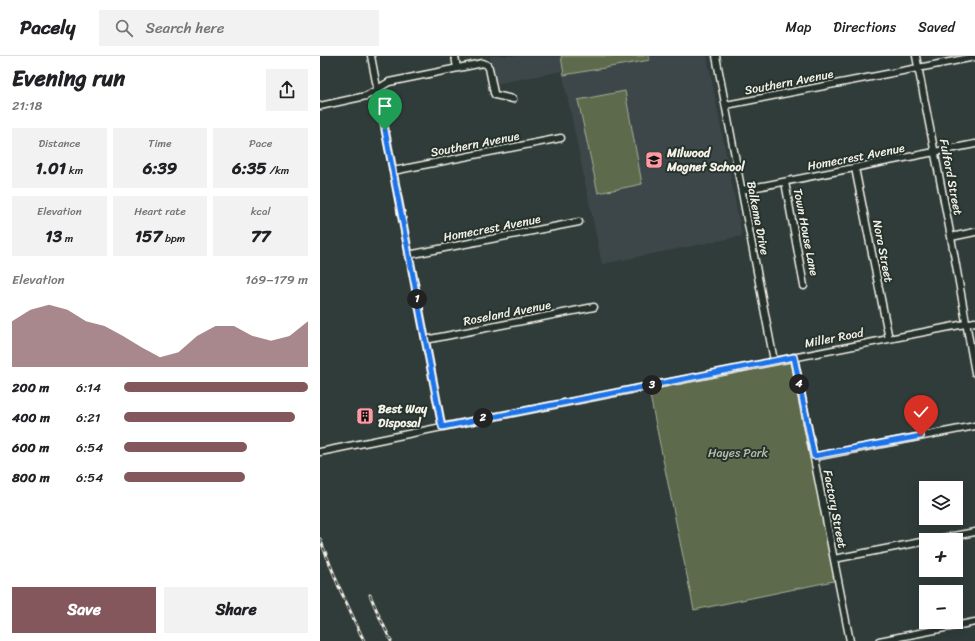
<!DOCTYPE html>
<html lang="en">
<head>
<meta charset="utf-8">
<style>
  body { margin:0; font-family:Sriracha,sans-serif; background:#f2f2f2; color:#202124; height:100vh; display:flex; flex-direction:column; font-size:15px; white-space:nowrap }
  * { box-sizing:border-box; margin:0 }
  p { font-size:13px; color:#757577 }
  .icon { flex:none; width:22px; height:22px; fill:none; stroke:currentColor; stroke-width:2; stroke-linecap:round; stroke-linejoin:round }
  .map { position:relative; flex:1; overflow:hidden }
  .details { display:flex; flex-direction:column; background:#fff; width:320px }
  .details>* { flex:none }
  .fabs { position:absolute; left:599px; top:425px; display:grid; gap:8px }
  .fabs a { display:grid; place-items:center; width:44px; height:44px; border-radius:0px; background:#fff; box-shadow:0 4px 16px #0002; font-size:20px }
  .pin { position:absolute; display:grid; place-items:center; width:34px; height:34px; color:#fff; margin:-41px -17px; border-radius:50% 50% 50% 0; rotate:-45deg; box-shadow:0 0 4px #0007 }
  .pin .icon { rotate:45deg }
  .km { position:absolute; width:20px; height:20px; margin:-10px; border-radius:50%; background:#222; color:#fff; font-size:11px; line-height:20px; text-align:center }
  .round { display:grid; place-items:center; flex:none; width:42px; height:42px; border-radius:0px; background:#f2f2f2 }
  .summary { display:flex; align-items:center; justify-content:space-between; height:68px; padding:0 12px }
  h1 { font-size:22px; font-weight:700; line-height:30px }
  .figures { display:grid; grid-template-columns:repeat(3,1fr); gap:6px; height:68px; padding:4px 12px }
  .figures div { display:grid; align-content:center; border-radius:0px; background:#f2f2f2; text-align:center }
  .figures b { font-size:17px; font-weight:700 }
  .figures small { font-size:11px; font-weight:400 }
  .figures p { font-size:11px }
  .chart { height:112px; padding:8px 12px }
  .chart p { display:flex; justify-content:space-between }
  .chart svg { width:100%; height:72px; margin-top:4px; fill:#84575d; opacity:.7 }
  .action { display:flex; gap:8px; margin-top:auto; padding:8px 12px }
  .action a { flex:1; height:46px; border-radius:0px; background:#84575d; color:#fff; font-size:16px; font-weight:700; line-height:46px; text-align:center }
  .action a+a { background:#f2f2f2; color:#202124 }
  ul { padding:0 12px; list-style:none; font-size:13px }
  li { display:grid; grid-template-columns:64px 48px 1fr; align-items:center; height:30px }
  li i { height:10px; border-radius:5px; background:#84575d }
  header { display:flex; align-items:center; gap:24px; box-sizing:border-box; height:56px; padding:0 20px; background:#fff; border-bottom:1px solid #e0e0e0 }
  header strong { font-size:19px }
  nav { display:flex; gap:22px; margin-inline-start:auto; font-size:14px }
  .search { width:280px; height:36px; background:#f2f2f2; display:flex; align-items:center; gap:10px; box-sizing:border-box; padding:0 14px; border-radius:0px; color:#757577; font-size:15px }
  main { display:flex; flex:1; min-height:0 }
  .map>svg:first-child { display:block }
  .built { fill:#3c474a }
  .green { fill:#5d6b4c; stroke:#a8ae9a }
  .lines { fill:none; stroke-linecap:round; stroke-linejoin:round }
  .minor-casing { stroke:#f4f1e8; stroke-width:9 }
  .minor { stroke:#26332d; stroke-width:6 }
  .rail-casing { stroke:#f4f1e8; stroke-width:3 }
  .rail { stroke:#26332d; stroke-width:1.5; stroke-dasharray:4.5; stroke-linecap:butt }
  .route-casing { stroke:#fff; stroke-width:8 }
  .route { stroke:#1a73e8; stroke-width:5 }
  .labels { text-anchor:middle; stroke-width:4; stroke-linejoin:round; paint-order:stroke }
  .street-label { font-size:12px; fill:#f4f1e8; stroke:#26332d }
  .poi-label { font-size:12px; font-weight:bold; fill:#f4f1e8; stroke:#26332d; text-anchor:start }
  .park-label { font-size:12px; fill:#b8bbaa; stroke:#26332d }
</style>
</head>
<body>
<header>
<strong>Pacely</strong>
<div class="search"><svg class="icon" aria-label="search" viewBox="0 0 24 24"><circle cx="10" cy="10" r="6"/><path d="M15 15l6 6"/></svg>Search here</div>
<nav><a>Map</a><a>Directions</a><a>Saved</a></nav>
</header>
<main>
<section class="details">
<div class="summary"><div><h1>Evening run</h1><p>21:18</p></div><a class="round"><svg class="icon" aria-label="share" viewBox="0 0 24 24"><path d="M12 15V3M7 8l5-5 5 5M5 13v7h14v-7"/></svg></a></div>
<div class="figures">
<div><p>Distance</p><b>1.01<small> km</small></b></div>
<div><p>Time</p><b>6:39</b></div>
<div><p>Pace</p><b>6:35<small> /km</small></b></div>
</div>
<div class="figures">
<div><p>Elevation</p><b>13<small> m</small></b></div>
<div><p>Heart rate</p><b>157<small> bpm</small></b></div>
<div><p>kcal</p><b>77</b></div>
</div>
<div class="chart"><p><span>Elevation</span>169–179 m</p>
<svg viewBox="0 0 160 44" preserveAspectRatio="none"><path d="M0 44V16L10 9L20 6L30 9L40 16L50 19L60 25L70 32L80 38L90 35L100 25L110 19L120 19L130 25L140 28L150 25L160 16V44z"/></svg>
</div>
<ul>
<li><b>200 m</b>6:14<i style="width:100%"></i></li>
<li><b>400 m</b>6:21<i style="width:93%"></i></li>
<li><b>600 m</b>6:54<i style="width:67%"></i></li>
<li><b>800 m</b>6:54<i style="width:66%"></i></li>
</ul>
<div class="action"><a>Save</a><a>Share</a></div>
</section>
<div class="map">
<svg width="655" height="585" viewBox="0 0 655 585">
  <rect width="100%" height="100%" fill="#303c3a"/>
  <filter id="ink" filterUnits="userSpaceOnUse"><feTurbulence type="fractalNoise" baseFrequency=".025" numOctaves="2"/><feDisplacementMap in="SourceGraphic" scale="8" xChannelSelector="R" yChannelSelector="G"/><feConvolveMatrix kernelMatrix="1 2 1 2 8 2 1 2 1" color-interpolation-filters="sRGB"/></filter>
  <g filter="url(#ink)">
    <!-- built -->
    <path class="built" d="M170,0H387L422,180L282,208L242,15L175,28Z"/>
    <!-- green -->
    <path class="green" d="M241,0H329L330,4L244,19Z
      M305,35L322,128L278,137L258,44Z
      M474,301L518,524L374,554L328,330Z"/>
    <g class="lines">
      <defs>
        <path id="minor" d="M51,0L122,371
          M135,0L137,12
          M396,0L454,305
          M596,0L631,181L655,317
          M406,49L655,1
          M0,50L46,40L69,26L163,7L167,9L169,12L174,37L175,39L193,43
          M535,112L569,283
          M73,115L241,82
          M465,126L484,230
          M422,134L655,88
          M631,181L655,176
          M88,199L259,166
          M105,284L274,251
          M474,301L530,585
          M0,396L122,371L655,266
          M494,401L655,370
          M612,484L655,476
          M514,503L606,485
          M559,585L655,566"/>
      </defs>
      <!-- minor casing -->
      <use href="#minor" class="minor-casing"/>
      <!-- minor -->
      <use href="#minor" class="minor"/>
      <defs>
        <path id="rail" d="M0,483L19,531L44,585
          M50,539L60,562L71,585"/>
      </defs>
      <!-- rail casing -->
      <use href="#rail" class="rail-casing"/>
      <!-- rail -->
      <use href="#rail" class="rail"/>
    </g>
  </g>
  <g class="lines" filter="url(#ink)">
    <defs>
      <path id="route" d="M65,74L122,371L474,301L494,400L601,380"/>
    </defs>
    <!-- route casing -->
    <use href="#route" class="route-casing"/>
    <!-- route -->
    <use href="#route" class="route"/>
  </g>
  <!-- icons -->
  <defs>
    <symbol id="school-square" viewBox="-11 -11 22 22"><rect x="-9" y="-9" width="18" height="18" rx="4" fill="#ff9aa2" stroke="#26332d"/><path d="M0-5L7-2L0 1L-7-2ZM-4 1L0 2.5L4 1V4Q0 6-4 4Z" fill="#111"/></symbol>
    <symbol id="building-square" viewBox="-11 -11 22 22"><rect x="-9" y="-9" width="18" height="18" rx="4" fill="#ff9aa2" stroke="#26332d"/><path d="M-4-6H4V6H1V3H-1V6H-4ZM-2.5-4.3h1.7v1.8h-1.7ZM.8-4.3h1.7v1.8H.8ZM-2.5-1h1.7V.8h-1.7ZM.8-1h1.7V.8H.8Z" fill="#111"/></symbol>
  </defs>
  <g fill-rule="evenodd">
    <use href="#school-square" x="324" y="94" width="20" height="20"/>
    <use href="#building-square" x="35" y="350" width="20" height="20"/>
  </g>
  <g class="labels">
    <!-- street labels -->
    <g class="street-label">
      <text transform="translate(469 26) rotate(-11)" y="4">Southern Avenue</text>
      <text transform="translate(155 88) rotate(-11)" y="4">Southern Avenue</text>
      <text transform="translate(536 101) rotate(-11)" y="4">Homecrest Avenue</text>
      <text transform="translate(631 121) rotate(79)" y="4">Fulford Street</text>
      <text transform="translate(438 162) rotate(79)" y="4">Balkema Drive</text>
      <text transform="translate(172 172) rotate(-11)" y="4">Homecrest Avenue</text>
      <text transform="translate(486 176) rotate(79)" y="4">Town House Lane</text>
      <text transform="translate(563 195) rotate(79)" y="4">Nora Street</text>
      <text transform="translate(187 257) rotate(-11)" y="4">Roseland Avenue</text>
      <text transform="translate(514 282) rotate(-11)" y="4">Miller Road</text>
      <text transform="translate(515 453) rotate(79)" y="4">Factory Street</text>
    </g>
    <!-- poi labels -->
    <g class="poi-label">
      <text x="347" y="101">Milwood<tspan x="347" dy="14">Magnet School</tspan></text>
      <text x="58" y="357">Best Way<tspan x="58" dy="14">Disposal</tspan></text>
    </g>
    <!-- park labels -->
    <g class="park-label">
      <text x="418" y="401">Hayes Park</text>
    </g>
  </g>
</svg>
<div class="fabs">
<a><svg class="icon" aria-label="layers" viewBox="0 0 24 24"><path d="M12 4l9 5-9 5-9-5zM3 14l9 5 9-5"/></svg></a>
<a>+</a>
<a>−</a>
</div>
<div class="pin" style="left:65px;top:74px;background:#1e9e55"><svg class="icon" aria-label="arrive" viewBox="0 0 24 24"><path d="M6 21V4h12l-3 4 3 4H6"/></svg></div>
<div class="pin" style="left:601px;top:380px;background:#d93025"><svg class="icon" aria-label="check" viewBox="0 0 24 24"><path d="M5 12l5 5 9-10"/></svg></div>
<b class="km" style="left:97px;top:243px">1</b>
<b class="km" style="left:163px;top:362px">2</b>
<b class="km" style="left:332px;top:329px">3</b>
<b class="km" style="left:479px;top:328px">4</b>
</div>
</main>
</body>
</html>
